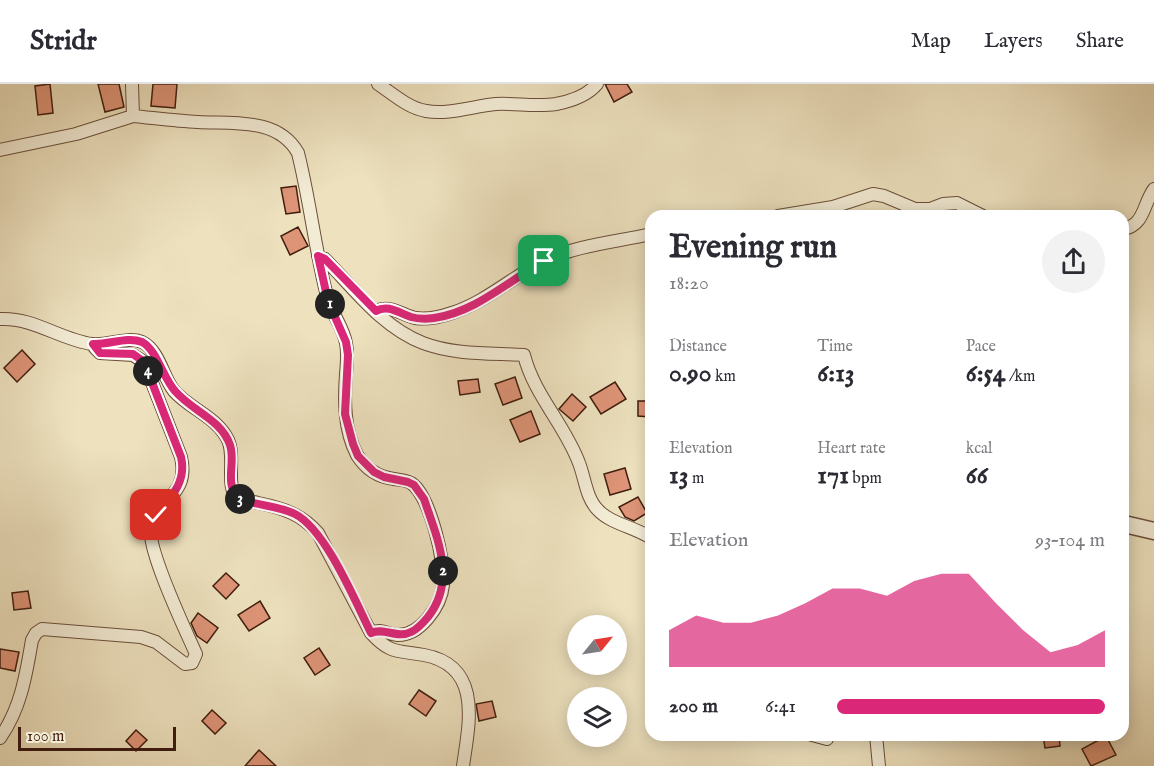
<!DOCTYPE html>
<html lang="en">
<head>
<meta charset="utf-8">
<style>
  body { margin:0; font-family:"IM FELL English",serif; background:#f2f2f3; color:#2b2b33; height:100vh; display:flex; flex-direction:column; font-size:22px; white-space:nowrap }
  * { box-sizing:border-box; margin:0 }
  p { font-size:20px; color:#7c7c81 }
  .icon { flex:none; width:33px; height:33px; fill:none; stroke:currentColor; stroke-width:2; stroke-linecap:round; stroke-linejoin:round }
  .map { position:relative; flex:1; overflow:hidden }
  .details { position:absolute; left:645px; top:126px; width:484px; height:531px; display:flex; flex-direction:column; background:#fff; border-radius:18px; box-shadow:0 3px 15px #0003 }
  .details>* { flex:none }
  .needle { width:39px; rotate:60deg }
  .tools { position:absolute; left:567px; top:531px; display:grid; gap:12px }
  .tools a { display:grid; place-items:center; width:60px; height:60px; border-radius:50%; background:#fff; box-shadow:0 3px 15px #0003; font-size:30px }
  .scale { position:absolute; left:18px; bottom:15px; width:158px; box-sizing:border-box; padding-left:6px; border:3px solid #401d0e; border-top:0; font-size:16px; line-height:21px; white-space:nowrap; color:#401d0e; -webkit-text-stroke:4px #f3ecd5; paint-order:stroke }
  .pin { position:absolute; display:grid; place-items:center; width:51px; height:51px; color:#fff; margin:-26px; border-radius:12px; box-shadow:0 3px 9px #0006 }
  .km { position:absolute; width:30px; height:30px; margin:-15px; border-radius:50%; background:#222; color:#fff; font-size:16px; line-height:30px; text-align:center }
  .round { display:grid; place-items:center; flex:none; width:63px; height:63px; border-radius:32px; background:#f2f2f3 }
  .overview { display:flex; align-items:center; justify-content:space-between; height:102px; padding:0 24px }
  h1 { font-size:33px; font-weight:700; line-height:45px }
  .figures { display:grid; grid-template-columns:repeat(3,1fr); gap:9px; height:102px; padding:6px 24px }
  .figures div { display:grid; align-content:center }
  .figures b { font-size:26px; font-weight:700 }
  .figures small { font-size:16px; font-weight:400 }
  .figures p { font-size:16px }
  .chart { height:168px; padding:12px 24px }
  .chart p { display:flex; justify-content:space-between }
  .chart svg { width:100%; height:108px; margin-top:6px; fill:#db2777; opacity:.7 }
  ul { padding:0 24px; list-style:none; font-size:20px }
  li { display:grid; grid-template-columns:96px 72px 1fr; align-items:center; height:45px }
  li i { height:15px; border-radius:8px; background:#db2777 }
  header { display:flex; align-items:center; gap:36px; box-sizing:border-box; height:84px; padding:0 30px; background:#fff; border-bottom:2px solid #e1e1e2 }
  header strong { font-size:28px }
  nav { display:flex; gap:33px; margin-inline-start:auto; font-size:21px }
  .map>svg:first-child { display:block }
  .building { fill:#de9477; stroke:#401d0e; stroke-width:1.5 }
  .lines { fill:none; stroke-linecap:round; stroke-linejoin:round }
  .minor-casing { stroke:#6b4e3a; stroke-width:14 }
  .tertiary-casing { stroke:#6b4e3a; stroke-width:19 }
  .minor { stroke:#f3ecd5; stroke-width:12 }
  .tertiary { stroke:#f3ecd5; stroke-width:16 }
  .route-casing { stroke:#fff; stroke-width:12 }
  .route { stroke:#db2777; stroke-width:8 }
</style>
</head>
<body>
<header>
<strong>Stridr</strong>
<nav><a>Map</a><a>Layers</a><a>Share</a></nav>
</header>
<div class="map">
<svg width="1154" height="682" viewBox="0 0 1154 682">
  <rect width="100%" height="100%" fill="#ede1be"/>
  <filter id="stains"><feTurbulence type="fractalNoise" baseFrequency=".00333" numOctaves="4"/><feColorMatrix values="0 0 0 0 .2 0 0 0 0 .09 0 0 0 0 .02 0 0 0 .5 -.17"/></filter>
  <radialGradient id="worn" r=".72"><stop offset=".6" stop-color="#630" stop-opacity="0"/><stop offset="1" stop-color="#630" stop-opacity=".3"/></radialGradient>
  <!-- building -->
  <path class="building" d="M50,0L53,29L38,31L35,2Z
    M98,0H119L124,23L105,28Z
    M153,0H177L175,24L151,22Z
    M605,0H627L632,8L614,18Z
    M296,102L300,128L286,130L281,104Z
    M298,143L308,162L290,171L281,152Z
    M22,266L35,280L17,298L4,284Z
    M515,293L522,314L503,321L495,300Z
    M478,295L480,308L460,311L458,297Z
    M615,298L626,315L601,330L590,313Z
    M572,310L586,323L573,337L559,325Z
    M638,317H651V333L638,332Z
    M531,327L540,350L520,358L510,336Z
    M625,384L631,405L610,411L604,390Z
    M638,413L647,429L634,437L625,433L619,423Z
    M226,489L239,501L226,515L213,502Z
    M28,507L31,524L14,526L12,509Z
    M260,517L270,534L249,547L238,531Z
    M198,529L218,544L207,559L197,552L191,539Z
    M319,564L330,581L315,591L304,574Z
    M0,565L19,568L15,587L0,584Z
    M419,606L436,617L426,632L409,620Z
    M492,617L496,633L479,637L476,620Z
    M212,626L226,639L215,650L202,637Z
    M136,646L147,656L136,667L126,657Z
    M1043,651H1059L1060,662L1045,664Z
    M1106,652L1116,671L1091,682L1082,665Z
    M259,666L276,682H245Z"/>
  <g class="lines">
    <defs>
      <path id="minor" d="M378,0C393,10 408,24 426,27C449,31 473,22 496,20C515,19 537,23 556,20C572,17 587,12 597,0
        M133,32C154,34 176,37 198,38C232,40 278,33 298,69C310,117 315,165 327,212C331,229 343,242 346,259C348,269 347,280 346,290C344,317 344,346 357,371C365,384 378,393 394,395C400,396 406,396 411,399C430,411 446,480 443,501C441,522 420,552 397,551C387,550 381,544 371,549
        M0,66L76,50L133,32L132,0
        M778,132L833,123L873,110L884,112L915,125H930L943,120L957,119L983,132
        M1124,145C1145,140 1143,120 1154,105
        M318,172L325,175C354,205 383,244 423,259C454,271 492,269 524,271C534,311 565,341 579,379C585,394 586,414 598,426C611,440 635,443 651,454
        M376,227C390,220 402,231 415,234C428,236 440,233 452,229C486,218 512,193 544,177C577,161 616,158 651,150
        M0,235C33,233 61,256 92,260C108,262 127,252 142,258C159,266 163,293 174,307C190,325 217,333 228,356C236,373 225,402 237,413C243,418 251,417 258,419C283,424 301,430 318,449L371,549C391,571 398,566 424,571C483,582 469,640 463,682
        M812,651L827,655
        M876,651L879,682
        M0,654C21,624 26,591 32,556L36,549L42,545L141,553L156,558L185,580L192,579L196,570C186,547 146,464 151,443C157,415 190,412 181,373L144,278L133,271L100,269L95,264"/>
      <path id="tertiary" d="M1124,440L1154,447"/>
    </defs>
    <!-- minor casing -->
    <use href="#minor" class="minor-casing"/>
    <!-- tertiary casing -->
    <use href="#tertiary" class="tertiary-casing"/>
    <!-- minor -->
    <use href="#minor" class="minor"/>
    <!-- tertiary -->
    <use href="#tertiary" class="tertiary"/>
  </g>
  <g class="lines">
    <defs>
      <path id="route" d="M156,431C171,413 187,398 181,373L144,278L133,270L100,269L93,260C108,261 128,252 142,258C157,266 163,294 175,307C192,327 221,335 230,361C236,379 224,398 238,414C256,422 277,421 295,430C326,446 355,517 371,549C384,543 397,555 411,548C418,545 423,539 428,533C457,496 437,454 424,415L414,401L408,398L384,393L374,388L358,372L353,360L345,330L348,271L346,258L328,217L318,172L325,175L376,227C388,220 399,229 411,233C418,235 426,235 434,234C476,228 508,197 544,177"/>
    </defs>
    <!-- route casing -->
    <use href="#route" class="route-casing"/>
    <!-- route -->
    <use href="#route" class="route"/>
  </g>
  <rect width="100%" height="100%" filter="url(#stains)"/>
  <rect width="100%" height="100%" fill="url(#worn)"/>
</svg>
<div class="tools">
<a><svg class="needle" viewBox="-14 -14 28 28"><path d="M0-13l5 13h-10z" fill="#e53935"/><path d="M0 13l5-13h-10z" fill="#7c7c81"/></svg></a>
<a><svg class="icon" aria-label="layers" viewBox="0 0 24 24"><path d="M12 4l9 5-9 5-9-5zM3 14l9 5 9-5"/></svg></a>
</div>
<div class="scale">100 m</div>
<div class="pin" style="left:544px;top:177px;background:#1e9e55"><svg class="icon" aria-label="arrive" viewBox="0 0 24 24"><path d="M6 21V4h12l-3 4 3 4H6"/></svg></div>
<div class="pin" style="left:156px;top:431px;background:#d93025"><svg class="icon" aria-label="check" viewBox="0 0 24 24"><path d="M5 12l5 5 9-10"/></svg></div>
<b class="km" style="left:330px;top:220px">1</b>
<b class="km" style="left:443px;top:487px">2</b>
<b class="km" style="left:240px;top:415px">3</b>
<b class="km" style="left:148px;top:287px">4</b>
<section class="details">
<div class="overview"><div><h1>Evening run</h1><p>18:20</p></div><a class="round"><svg class="icon" aria-label="share" viewBox="0 0 24 24"><path d="M12 15V3M7 8l5-5 5 5M5 13v7h14v-7"/></svg></a></div>
<div class="figures">
<div><p>Distance</p><b>0.90<small> km</small></b></div>
<div><p>Time</p><b>6:13</b></div>
<div><p>Pace</p><b>6:54<small> /km</small></b></div>
</div>
<div class="figures">
<div><p>Elevation</p><b>13<small> m</small></b></div>
<div><p>Heart rate</p><b>171<small> bpm</small></b></div>
<div><p>kcal</p><b>66</b></div>
</div>
<div class="chart"><p><span>Elevation</span>93–104 m</p>
<svg viewBox="0 0 160 44" preserveAspectRatio="none"><path d="M0 44V29L10 23L20 26L30 26L40 23L50 18L60 12L70 12L80 15L90 9L100 6L110 6L120 18L130 29L140 38L150 35L160 29V44z"/></svg>
</div>
<ul>
<li><b>200 m</b>6:41<i style="width:100%"></i></li>
</ul>
</section>
</div>
</body>
</html>
